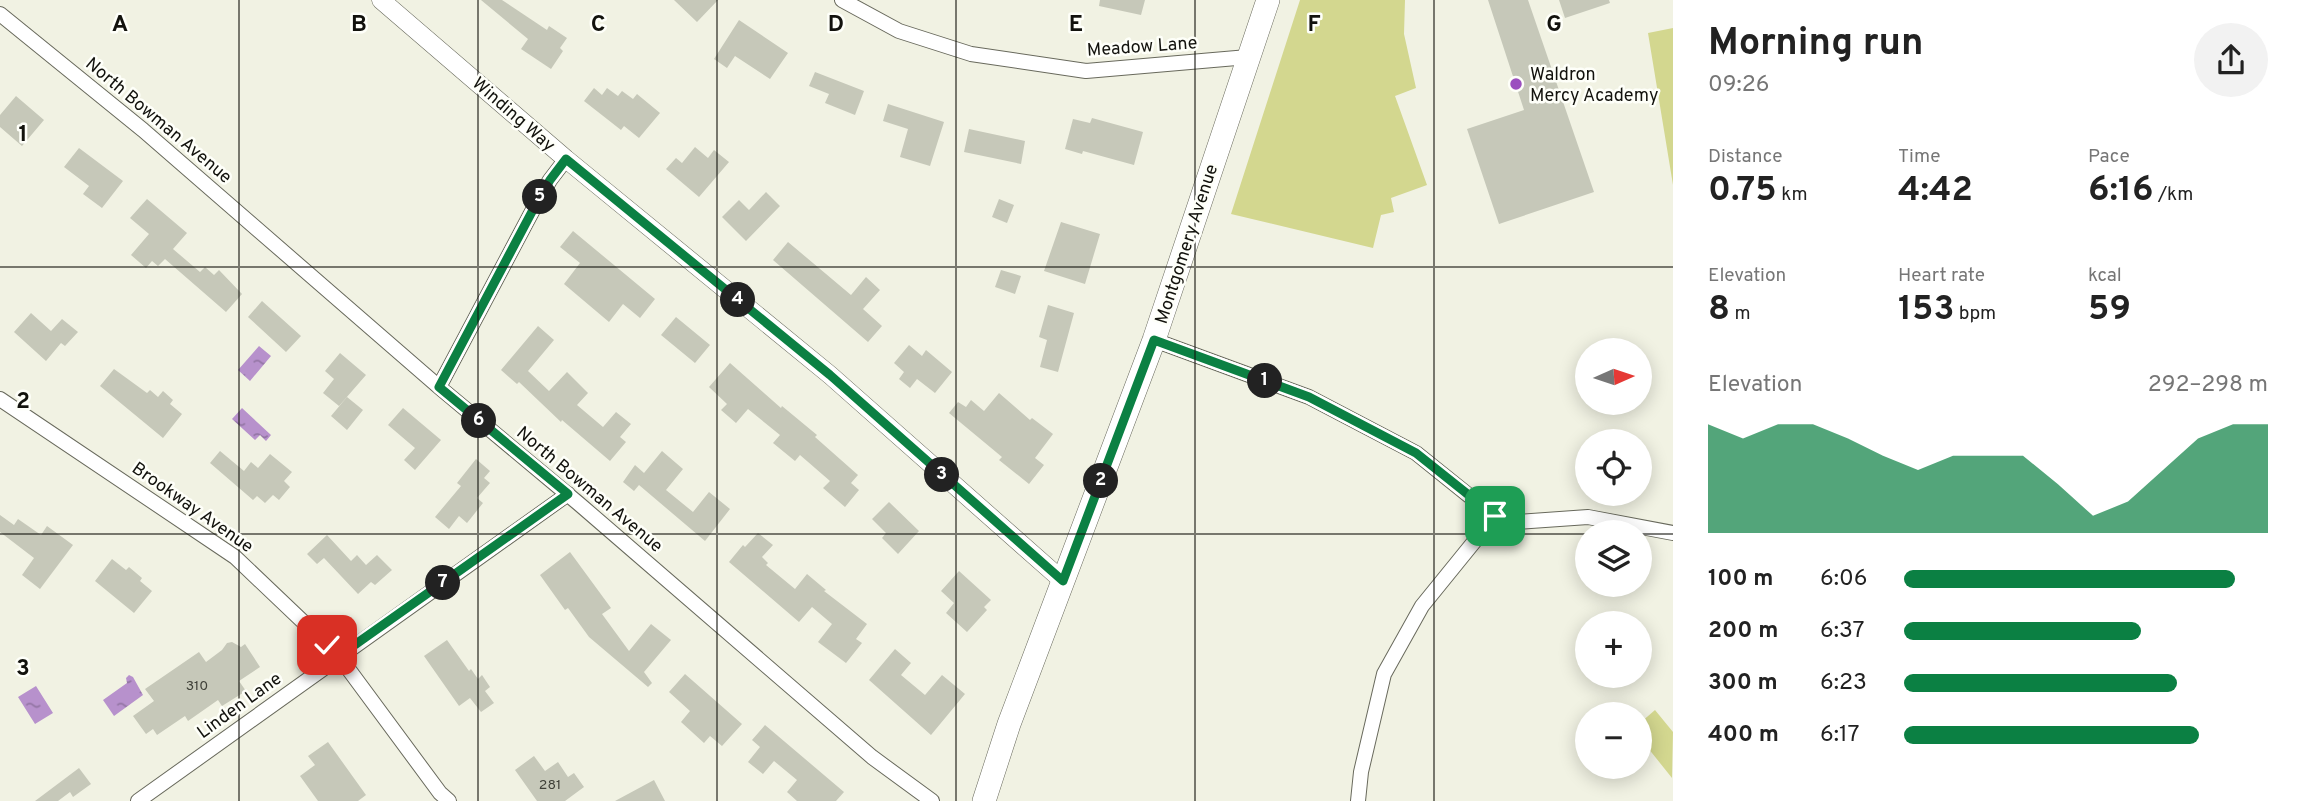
<!DOCTYPE html>
<html lang="en">
<head>
<meta charset="utf-8">
<style>
  body { margin:0; font-family:Overpass,sans-serif; background:#f2f2f2; color:#222; height:100vh; display:flex; flex-direction:column; font-size:26px; white-space:nowrap }
  * { box-sizing:border-box; margin:0 }
  p { font-size:23px; color:#767676 }
  .icon { flex:none; width:38px; height:38px; fill:none; stroke:currentColor; stroke-width:2; stroke-linecap:round; stroke-linejoin:round }
  .map { position:relative; flex:1; overflow:hidden }
  .side { display:flex; flex-direction:column; background:#fff; width:630px }
  .side>* { flex:none }
  .needle { width:46px; rotate:87deg }
  .controls { position:absolute; left:1575px; top:338px; display:grid; gap:14px }
  .controls a { display:grid; place-items:center; width:77px; height:77px; border-radius:50%; background:#fff; box-shadow:0 4px 18px #0003; font-size:35px }
  .pin { position:absolute; display:grid; place-items:center; width:60px; height:60px; color:#fff; margin:-30px; border-radius:14px; box-shadow:0 4px 10px #0006 }
  .km { position:absolute; width:35px; height:35px; margin:-18px; border-radius:50%; background:#222; color:#fff; font-size:19px; line-height:35px; text-align:center }
  .round { display:grid; place-items:center; flex:none; width:74px; height:74px; border-radius:37px; background:#f2f2f2 }
  .summary { display:flex; align-items:center; justify-content:space-between; height:119px; padding:0 35px }
  h1 { font-size:38px; font-weight:700; line-height:52px }
  .figures { display:grid; grid-template-columns:repeat(3,1fr); gap:10px; height:119px; padding:7px 35px }
  .figures div { display:grid; align-content:center }
  .figures b { font-size:35px; font-weight:700 }
  .figures small { font-size:19px; font-weight:400 }
  .figures p { font-size:19px }
  .chart { height:196px; padding:14px 35px }
  .chart p { display:flex; justify-content:space-between }
  .chart svg { width:100%; height:126px; margin-top:7px; fill:#0b8043; opacity:.7 }
  ul { padding:0 35px; list-style:none; font-size:23px }
  li { display:grid; grid-template-columns:112px 84px 1fr; align-items:center; height:52px }
  li i { height:18px; border-radius:9px; background:#0b8043 }
  main { display:flex; flex:1; min-height:0 }
  .map>svg:first-child { display:block }
  .pitch { fill:#d3d78f }
  .water { fill:url(#water-ripples) }
  .building { fill:#c6c8b9 }
  .lines { fill:none; stroke-linecap:round; stroke-linejoin:round }
  .minor-casing { stroke:#68695c; stroke-width:16 }
  .tertiary-casing { stroke:#68695c; stroke-width:19 }
  .primary-casing { stroke:#68695c; stroke-width:24 }
  .minor { stroke:#fff; stroke-width:14 }
  .tertiary { stroke:#fff; stroke-width:18 }
  .primary { stroke:#fff; stroke-width:23 }
  .route-casing { stroke:#fff; stroke-width:14 }
  .route { stroke:#0b8043; stroke-width:9 }
  .grid { fill:none; stroke:#12120d; stroke-width:2; stroke-opacity:0.55 }
  .poi-dot { fill:#9b4ebf; stroke:#fefff9; stroke-width:2.5 }
  .labels { text-anchor:middle; stroke-width:5; stroke-linejoin:round; paint-order:stroke }
  .number-label { font-size:14px; fill:#3f4038 }
  .street-label { font-size:18px; fill:#12120d; stroke:#fefff9 }
  .poi-label { font-size:18px; fill:#12120d; stroke:#fefff9; text-anchor:start }
  .grid-label { font-size:23px; text-anchor:middle; font-weight:bold; fill:#12120d; stroke:#fefff9; stroke-width:5; stroke-linejoin:round; paint-order:stroke }
</style>
</head>
<body>
<main>
<div class="map">
<svg width="1673" height="801" viewBox="0 0 1673 801">
  <defs>
    <pattern id="water-ripples" width="26" height="14" patternUnits="userSpaceOnUse" patternTransform="scale(1.75)"><rect width="26" height="14" fill="#b791cc"/><path d="M2 4q2-2 4 0t4 0M15 11q2-2 4 0t4 0" fill="none" stroke="#9375a4"/></pattern>
  </defs>
  <rect width="100%" height="100%" fill="#f1f2e3"/>
  <!-- pitch -->
  <path class="pitch" d="M1300,0H1405L1404,34L1416,88L1395,96L1427,185L1391,198L1394,212L1381,215L1373,248L1231,214Z
    M1673,28V185L1648,33Z
    M1655,710L1673,732L1672,778L1640,738V723Z"/>
  <!-- water -->
  <path class="water" d="M259,346L271,356L250,381L238,370Z
    M242,408L271,435L266,441L260,435L255,440L232,419Z
    M129,675L133,677L143,695L114,716L103,700L127,683L126,678Z
    M36,686L53,713L35,724L18,697Z"/>
  <!-- building -->
  <path class="building" d="M481,0H502L547,30L549,26L567,38L560,48L563,51L551,69L521,49L528,39Z
    M674,0H718L697,22Z
    M1100,0H1145L1141,15L1099,6Z
    M1488,0H1528L1594,192L1499,224L1467,129L1524,110Z
    M1559,0H1609L1610,3L1565,18Z
    M739,20L788,53L770,79L735,56L727,68L714,59Z
    M815,72L864,91L855,115L825,103L829,94L809,86Z
    M594,88L602,95L607,88L618,96L622,91L633,99L637,94L660,113L639,138L624,126L621,130L584,101Z
    M16,96L44,120L22,146L0,127V115Z
    M888,104L944,122L930,166L900,157L908,129L883,121Z
    M1092,118L1143,132L1134,165L1083,151L1082,154L1065,149L1073,119L1090,123Z
    M969,129L1025,141L1021,164L964,152Z
    M695,147L708,158L714,150L729,162L699,197L666,169L676,158L682,163Z
    M79,148L123,181L102,208L83,194L89,186L64,167Z
    M766,192L780,206L746,241L722,217L739,200L749,210Z
    M147,199L187,233L173,249L200,272L205,267L214,275L219,270L242,294L226,312L165,259L158,266L152,261L146,268L131,255L149,234L130,218Z
    M999,199L1014,205L1007,223L992,217Z
    M1061,222L1100,234L1085,284L1044,271Z
    M573,231L655,299L640,318L623,304L609,322L564,284L580,263L560,247Z
    M788,242L851,295L866,277L880,290L863,309L882,326L868,342L773,260Z
    M1001,270L1021,276L1015,294L995,287Z
    M262,301L301,336L286,352L248,317Z
    M1048,305L1074,313L1058,372L1040,367L1047,340L1039,337Z
    M31,313L51,331L62,319L78,332L65,346L61,343L46,361L14,332Z
    M676,317L710,345L695,363L661,335Z
    M538,326L554,340L528,371L549,391L567,372L588,393L577,405L603,427L616,412L631,424L620,437L626,442L610,461L562,420L561,422L519,382L517,384L501,370Z
    M909,345L922,356L926,350L952,372L935,393L917,379L910,388L899,379L904,372L894,363Z
    M340,353L366,375L339,406L323,393L334,379L325,371Z
    M730,363L781,408L782,406L817,435L815,437L858,475L851,483L859,490L845,507L823,488L830,481L800,455L795,461L773,443L780,435L748,409L736,423L721,410L727,404L709,387Z
    M114,369L147,393L150,390L158,397L163,391L173,400L170,404L182,414L163,438L100,386Z
    M999,393L1030,420L1032,418L1053,434L1035,458L1044,465L1029,484L999,460L1002,457L949,413L958,402L966,407L971,400L984,411Z
    M347,397L363,410L347,430L331,416Z
    M403,408L441,440L415,470L404,460L415,448L388,425Z
    M220,451L244,471L251,462L258,468L270,454L292,472L284,481L290,487L279,500L273,495L265,503L257,496L253,500L210,463Z
    M662,451L683,469L666,490L693,512L709,492L730,509L705,541L639,485L634,491L623,482L635,465L644,473Z
    M476,459L490,471L484,478L490,483L477,498L483,503L467,523L459,516L449,529L435,517L461,486L457,483Z
    M889,502L919,531L898,554L882,538L886,533L872,519Z
    M0,515L14,525L18,519L41,535L47,526L73,545L40,589L22,575L34,558L0,532Z
    M758,533L773,545L762,557L768,563L766,565L795,589L807,574L826,590L824,591L867,624L856,639L862,643L846,663L818,642L832,624L812,607L799,622L729,562L743,545L745,547Z
    M327,535L351,561L357,555L366,565L377,555L392,570L375,585L371,582L358,594L324,558L317,564L307,554Z
    M570,552L611,608L602,614L629,651L651,624L671,640L644,672L652,683L648,687L589,637L568,608L565,610L540,575Z
    M112,559L126,570L129,567L142,578L140,581L152,591L134,613L95,581Z
    M959,571L991,600L984,607L987,610L967,632L946,613L954,603L941,591Z
    M447,640L469,671L471,669L478,679L482,675L490,687L485,691L494,703L481,712L470,698L459,706L424,656Z
    M232,642L241,647L245,644L260,667L239,681L246,691L222,706L218,700L188,721L185,716L157,735L153,729L146,734L133,716L154,701L145,689L199,652L206,662L222,650L227,643Z
    M895,649L911,663L901,675L925,695L942,675L965,694L931,735L869,680Z
    M685,674L742,724L722,746L710,736L704,743L681,722L690,711L669,692Z
    M765,725L844,792L836,801H797L787,792L797,780L774,761L763,774L748,762L760,747L752,740Z
    M328,742L366,795L358,801H318L300,776L315,765L308,756Z
    M534,756L545,771L558,762L568,777L574,773L584,787L565,801H537L515,770Z
    M79,768L91,784L73,797L70,792L58,801H35Z
    M654,780L665,801H615Z"/>
  <g class="lines">
    <defs>
      <path id="minor" d="M842,0L899,31L971,54L1086,71L1248,57
        M0,14L143,130L439,387L578,503L872,757L932,801
        M1154,340L1309,397L1416,453L1503,523L1588,517L1673,533
        M439,387L535,206L550,180L566,159
        M0,399L235,557L338,655L440,793L449,801
        M138,801L568,494
        M1358,801L1361,772L1384,674L1422,606L1495,516"/>
      <path id="tertiary" d="M381,0L566,159L830,375L1063,581"/>
      <path id="primary" d="M984,801L1009,724L1154,340L1268,0"/>
    </defs>
    <!-- minor casing -->
    <use href="#minor" class="minor-casing"/>
    <!-- tertiary casing -->
    <use href="#tertiary" class="tertiary-casing"/>
    <!-- primary casing -->
    <use href="#primary" class="primary-casing"/>
    <!-- minor -->
    <use href="#minor" class="minor"/>
    <!-- tertiary -->
    <use href="#tertiary" class="tertiary"/>
    <!-- primary -->
    <use href="#primary" class="primary"/>
  </g>
  <g class="lines">
    <defs>
      <path id="route" d="M327,645L339,656L568,494L439,387L535,206L550,180L566,159L830,375L1063,581L1154,340L1309,397L1416,453L1495,516"/>
    </defs>
    <!-- route casing -->
    <use href="#route" class="route-casing"/>
    <!-- route -->
    <use href="#route" class="route"/>
  </g>
  <!-- grid -->
  <path class="grid" d="M239,0V801M478,0V801M717,0V801M956,0V801M1195,0V801M1434,0V801M0,267H1673M0,534H1587M1640,534H1673"/>
  <!-- markers -->
  <circle class="poi-dot" cx="1516" cy="84" r="7"/>
  <g class="labels">
    <!-- number labels -->
    <g class="number-label">
      <text x="197" y="690">310</text>
      <text x="550" y="789">281</text>
    </g>
    <!-- street labels -->
    <g class="street-label">
      <text transform="translate(1142 46) rotate(-4)" y="6">Meadow Lane</text>
      <text transform="translate(514 114) rotate(41)" y="6">Winding Way</text>
      <text transform="translate(159 120) rotate(40)" y="6">North Bowman Avenue</text>
      <text transform="translate(1186 244) rotate(-72)" y="6">Montgomery Avenue</text>
      <text transform="translate(590 489) rotate(40)" y="6">North Bowman Avenue</text>
      <text transform="translate(193 507) rotate(35)" y="6">Brookway Avenue</text>
      <text transform="translate(239 705) rotate(-36)" y="6">Linden Lane</text>
    </g>
    <!-- poi labels -->
    <g class="poi-label">
      <text x="1530" y="80">Waldron<tspan x="1530" dy="21">Mercy Academy</tspan></text>
    </g>
  </g>
  <g class="grid-label">
    <text x="120" y="31">A</text>
    <text x="359" y="31">B</text>
    <text x="598" y="31">C</text>
    <text x="836" y="31">D</text>
    <text x="1076" y="31">E</text>
    <text x="1314" y="31">F</text>
    <text x="1554" y="31">G</text>
    <text x="23" y="141">1</text>
    <text x="23" y="408">2</text>
    <text x="23" y="675">3</text>
  </g>
</svg>
<div class="controls">
<a><svg class="needle" viewBox="-14 -14 28 28"><path d="M0-13l5 13h-10z" fill="#e53935"/><path d="M0 13l5-13h-10z" fill="#767676"/></svg></a>
<a><svg class="icon" aria-label="locate" viewBox="0 0 24 24"><circle cx="12" cy="12" r="6"/><path d="M12 2v4M12 18v4M2 12h4M18 12h4"/></svg></a>
<a><svg class="icon" aria-label="layers" viewBox="0 0 24 24"><path d="M12 4l9 5-9 5-9-5zM3 14l9 5 9-5"/></svg></a>
<a>+</a>
<a>−</a>
</div>
<div class="pin" style="left:1495px;top:516px;background:#1e9e55"><svg class="icon" aria-label="arrive" viewBox="0 0 24 24"><path d="M6 21V4h12l-3 4 3 4H6"/></svg></div>
<div class="pin" style="left:327px;top:645px;background:#d93025"><svg class="icon" aria-label="check" viewBox="0 0 24 24"><path d="M5 12l5 5 9-10"/></svg></div>
<b class="km" style="left:1265px;top:381px">1</b>
<b class="km" style="left:1101px;top:481px">2</b>
<b class="km" style="left:942px;top:475px">3</b>
<b class="km" style="left:738px;top:300px">4</b>
<b class="km" style="left:540px;top:197px">5</b>
<b class="km" style="left:479px;top:421px">6</b>
<b class="km" style="left:443px;top:583px">7</b>
</div>
<section class="side">
<div class="summary"><div><h1>Morning run</h1><p>09:26</p></div><a class="round"><svg class="icon" aria-label="share" viewBox="0 0 24 24"><path d="M12 15V3M7 8l5-5 5 5M5 13v7h14v-7"/></svg></a></div>
<div class="figures">
<div><p>Distance</p><b>0.75<small> km</small></b></div>
<div><p>Time</p><b>4:42</b></div>
<div><p>Pace</p><b>6:16<small> /km</small></b></div>
</div>
<div class="figures">
<div><p>Elevation</p><b>8<small> m</small></b></div>
<div><p>Heart rate</p><b>153<small> bpm</small></b></div>
<div><p>kcal</p><b>59</b></div>
</div>
<div class="chart"><p><span>Elevation</span>292–298 m</p>
<svg viewBox="0 0 160 44" preserveAspectRatio="none"><path d="M0 44V6L10 11L20 6L30 6L40 11L50 17L60 22L70 17L80 17L90 17L100 27L110 38L120 33L130 22L140 11L150 6L160 6V44z"/></svg>
</div>
<ul>
<li><b>100 m</b>6:06<i style="width:91%"></i></li>
<li><b>200 m</b>6:37<i style="width:65%"></i></li>
<li><b>300 m</b>6:23<i style="width:75%"></i></li>
<li><b>400 m</b>6:17<i style="width:81%"></i></li>
</ul>
</section>
</main>
</body>
</html>
